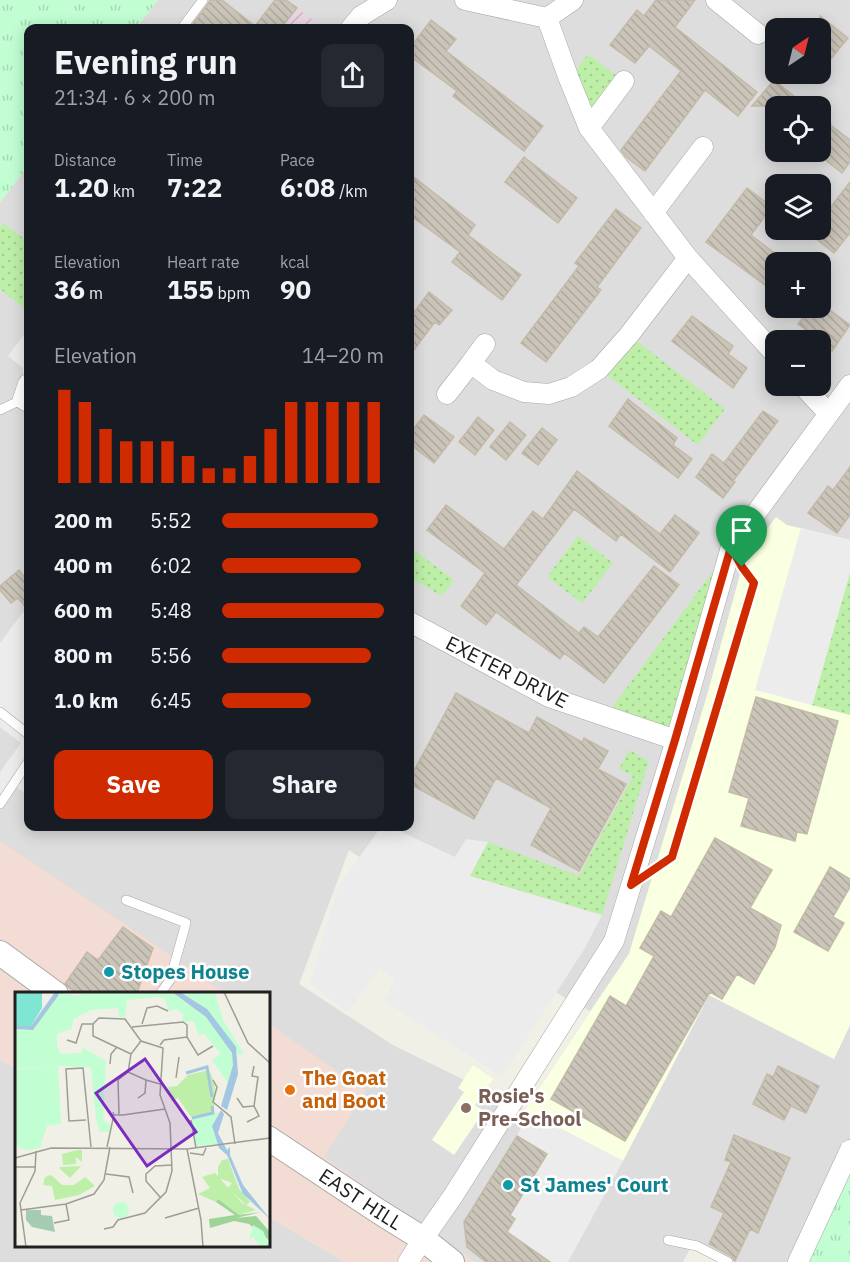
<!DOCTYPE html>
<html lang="en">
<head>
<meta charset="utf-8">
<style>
  body { margin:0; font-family:"IBM Plex Sans",sans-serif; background:#242831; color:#f1f3f6; height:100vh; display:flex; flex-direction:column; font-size:22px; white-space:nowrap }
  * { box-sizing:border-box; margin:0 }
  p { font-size:20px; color:#9ea1a6 }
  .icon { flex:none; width:33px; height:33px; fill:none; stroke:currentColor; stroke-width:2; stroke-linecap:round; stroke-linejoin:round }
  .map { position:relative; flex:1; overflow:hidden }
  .side { position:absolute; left:24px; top:24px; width:390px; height:807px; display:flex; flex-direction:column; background:#171b24; border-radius:12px; box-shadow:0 3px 15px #0003 }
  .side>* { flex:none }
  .needle { width:39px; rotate:35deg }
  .tools { position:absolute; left:765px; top:18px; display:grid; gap:12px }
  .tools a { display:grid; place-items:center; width:66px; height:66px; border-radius:12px; background:#171b24; box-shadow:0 3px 15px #0003; font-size:30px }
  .pin { position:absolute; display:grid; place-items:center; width:51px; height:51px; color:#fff; margin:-62px -26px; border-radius:50% 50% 50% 0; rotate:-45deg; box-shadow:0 0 6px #0007 }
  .pin .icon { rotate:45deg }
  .round { display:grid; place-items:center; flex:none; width:63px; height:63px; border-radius:12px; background:#242831 }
  .headline { display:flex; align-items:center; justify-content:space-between; height:102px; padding:0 30px }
  h1 { font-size:33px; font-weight:700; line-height:45px }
  .stats { display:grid; grid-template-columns:repeat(3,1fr); gap:9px; height:102px; padding:6px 30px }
  .stats div { display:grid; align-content:center }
  .stats b { font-size:26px; font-weight:700 }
  .stats small { font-size:16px; font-weight:400 }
  .stats p { font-size:16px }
  .chart { height:168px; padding:12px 30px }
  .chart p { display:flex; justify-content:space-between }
  .chart svg { width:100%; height:108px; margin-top:6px; stroke:#d02a00; stroke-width:6 }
  .primary-button { display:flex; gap:12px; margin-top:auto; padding:12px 30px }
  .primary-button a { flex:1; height:69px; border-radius:12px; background:#d02a00; color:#fff; font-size:24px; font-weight:700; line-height:69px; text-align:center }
  .primary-button a+a { background:#242831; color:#f1f3f6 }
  ul { padding:0 30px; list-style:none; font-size:20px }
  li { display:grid; grid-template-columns:96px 72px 1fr; align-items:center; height:45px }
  li i { height:15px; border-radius:8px; background:#d02a00 }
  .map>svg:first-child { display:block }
  .residential { fill:#dedddd; fill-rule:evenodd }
  .commercial { fill:#f3dcd4 }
  .industrial { fill:url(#industrial-furrows) }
  .education { fill:#f9ffe1 }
  .grass { fill:url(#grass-dots) }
  .park { fill:url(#park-tufts) }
  .parking { fill:#ececec }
  .building { fill:url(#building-back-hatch); stroke:#c4baa7; stroke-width:1.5 }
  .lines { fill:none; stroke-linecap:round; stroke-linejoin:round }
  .service-casing { stroke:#a7a7a7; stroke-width:10 }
  .minor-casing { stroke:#a7a7a7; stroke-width:21 }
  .tertiary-casing { stroke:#a7a7a7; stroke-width:26 }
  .service { stroke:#fff; stroke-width:9 }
  .minor { stroke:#fff; stroke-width:20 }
  .tertiary { stroke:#fff; stroke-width:24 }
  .route-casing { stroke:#fff; stroke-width:12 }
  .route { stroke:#d02a00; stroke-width:8 }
  .culture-dot { fill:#0f9aa8; stroke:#fff; stroke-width:2 }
  .food-dot { fill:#e8710a; stroke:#fff; stroke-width:2 }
  .education-dot { fill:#8d6e63; stroke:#fff; stroke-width:2 }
  .labels { text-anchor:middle; stroke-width:5; stroke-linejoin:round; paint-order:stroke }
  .street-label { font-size:20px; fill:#202020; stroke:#fff }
  .culture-label { font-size:20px; font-weight:bold; fill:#0d838f; stroke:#fff; text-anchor:start }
  .food-label { font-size:20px; font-weight:bold; fill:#c56008; stroke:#fff; text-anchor:start }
  .education-label { font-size:20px; font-weight:bold; fill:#785e54; stroke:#fff; text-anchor:start }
  .inset-river { fill:none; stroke:#a3c7e2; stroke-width:3 }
  .inset-road { fill:none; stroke:#9d9d97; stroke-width:1.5 }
  .view { fill:#7b2cbf; fill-opacity:0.15; stroke:#7b2cbf; stroke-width:3 }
  .inset-edge { fill:none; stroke:#202020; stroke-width:3 }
</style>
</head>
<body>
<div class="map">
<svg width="850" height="1262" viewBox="0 0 850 1262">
  <defs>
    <pattern id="industrial-furrows" width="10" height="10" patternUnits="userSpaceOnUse" patternTransform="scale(1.5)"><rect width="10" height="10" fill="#ebd7e3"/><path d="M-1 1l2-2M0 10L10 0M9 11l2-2" fill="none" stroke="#c9b8c2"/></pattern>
    <pattern id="grass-dots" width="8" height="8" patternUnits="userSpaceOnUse" patternTransform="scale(1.5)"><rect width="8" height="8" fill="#bdefa8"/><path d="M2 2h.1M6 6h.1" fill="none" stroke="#a2cd90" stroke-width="1.8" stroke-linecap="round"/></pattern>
    <pattern id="park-tufts" width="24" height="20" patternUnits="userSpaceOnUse" patternTransform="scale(1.5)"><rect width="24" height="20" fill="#c1fed2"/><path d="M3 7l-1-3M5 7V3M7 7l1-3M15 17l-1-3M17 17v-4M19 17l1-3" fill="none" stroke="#a6d9b4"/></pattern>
    <pattern id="building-back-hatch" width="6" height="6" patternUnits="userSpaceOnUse" patternTransform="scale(1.5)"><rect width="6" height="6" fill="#cac4b9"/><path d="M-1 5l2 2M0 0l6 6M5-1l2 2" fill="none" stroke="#ada89f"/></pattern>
  </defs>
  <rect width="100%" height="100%" fill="#f1f0e6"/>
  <!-- residential -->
  <path class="residential" d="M158,0H850V540L744,560L708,692L629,954L590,1011L565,998L349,850L299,984L393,1045L525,1110L623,1161L709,995L834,1059L850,1025V1163L806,1262H718L691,1247L683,1262H475L323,1157L269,1025L268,994L222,993L0,842V202L28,166V826H410V28H136ZM776,28H820V74H776ZM776,106H820V152H776ZM776,184H820V230H776ZM776,262H820V308H776ZM776,340H820V386H776Z
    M0,1059L16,1069V1246H268L269,1217L345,1262H0Z"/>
  <!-- commercial -->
  <path class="commercial" d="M0,841L117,919L225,993L16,994V1069L0,1059Z
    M269,1024L366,1091L324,1157L475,1262H345L269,1217Z"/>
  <!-- industrial -->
  <path class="industrial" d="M275,0H286L324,28H265L257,23Z"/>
  <!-- education -->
  <path class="education" d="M776,517L787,525L850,540V1025L834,1059L709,995L623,1161L525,1110L629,954L708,692L744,560Z
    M473,1065L493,1079L475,1105L484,1111L454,1155L432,1140L464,1092L458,1088Z"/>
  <!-- grass -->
  <path class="grass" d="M588,54L624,81L589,128L569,79Z
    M3,223L28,242V311L0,289V228Z
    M629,335L725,409L698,445L599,369Z
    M578,536L613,563L582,603L547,577Z
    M410,547L454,580L442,596L410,578Z
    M731,547L676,740L605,717Z
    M850,572V715L812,705Z
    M629,750L649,761L602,915L470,876L488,842L579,876L633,776L619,769Z"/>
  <!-- park -->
  <path class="park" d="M0,0H158L136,28H28V166L0,202Z
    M850,1163V1262H806Z"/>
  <!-- parking -->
  <path class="parking" d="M28,329V380L23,376V368L8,356Z
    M801,528L850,540V572L812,705L755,690Z
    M23,612L28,616V795L16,787L0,810V772L21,743L0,727V643Z
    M381,827H391L455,857L466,839L488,842L470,876L602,915L585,948L502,1077L384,1001L395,980L379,969L348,1012L310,984L337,888Z
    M525,1110L623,1161L568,1262H548L507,1232L515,1219L510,1215L546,1154L517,1136L522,1125Z"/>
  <!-- building -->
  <path class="building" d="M210,0H222L255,26L275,0H286L297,8L281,28H190L208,4Z
    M656,0H695L675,27L757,92L738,116L705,90L645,171L626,157L621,150L681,71L649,46L635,63L610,45L637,10L644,16Z
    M820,16L848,38L820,72Z
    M431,20L456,39L446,51L543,126L524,151L453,96L457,91L410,56V48Z
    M774,80L806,106H752Z
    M820,117L850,140V162L842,173L820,156Z
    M524,157L577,198L558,223L505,182Z
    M410,174L475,225L468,235L521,275L502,300L452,262L460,252L410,215Z
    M850,182V233L834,253L810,234L814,230H820V221Z
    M747,188L772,207L751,235L786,262H769L776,267V293L706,242Z
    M616,209L641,228L597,287L601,290L546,362L521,343L579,266L575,263Z
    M429,292L452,310L439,325L435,322L410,355V318Z
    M810,308H827L850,325L832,351L820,340L798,324Z
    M692,316L733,346L728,354L747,368L733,388L672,341Z
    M628,399L677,438L673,445L692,459L678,478L609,426Z
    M763,411L778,421L733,481L735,482L723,498L696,477L712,454L724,463Z
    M424,415L454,437L434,463L410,444V434Z
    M478,417L494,430L475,455L459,442Z
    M510,422L526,435L506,460L490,447Z
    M542,428L557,440L538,465L522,453Z
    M850,467V515L837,533L808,513L828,486L833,490Z
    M577,471L660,534L675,515L699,533L670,572L621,534L616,541L574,509L516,585L579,633L584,627L598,637L654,566L679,585L604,683L564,653L560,659L496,612L486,625L461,606L485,573L427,530L446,505L504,549L533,511L543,519Z
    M19,570L28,582V610L18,598L11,603L0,590V586Z
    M456,693L529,733L537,717L582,742L584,738L608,751L598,769L626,784L579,871L531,845L551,808L496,778L474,819L410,784V778Z
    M756,697L838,721L807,834L797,832L795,841L741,826L749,798L729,792Z
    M715,838L772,870L750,908L781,925L775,947L754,984L737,974L722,999L710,992L625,1141L551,1099L610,996L626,1006L654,956L640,948L661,911L671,917Z
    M830,867L850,879V887L833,917L844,923L828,951L794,932Z
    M123,927L153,948L137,993H77L68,987L65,984L87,952L98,960Z
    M778,1066L819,1086L806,1113L791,1106L784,1120L753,1104L767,1074L773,1077Z
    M734,1135L790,1158L758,1233L750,1229L735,1261L731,1256L709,1244L724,1213L711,1207L731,1162L725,1160Z
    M517,1136L547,1154L510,1215L515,1219L507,1232L550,1262H486L467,1247L464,1222Z"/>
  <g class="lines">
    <defs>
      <path id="service" d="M182,28L203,0
        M0,410L23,399
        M0,712L28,734
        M0,804L28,762
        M635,882L672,857L754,583L743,567L732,549
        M126,900L186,923L170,980L160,994
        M668,1240L697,1246L728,1262"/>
      <path id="minor" d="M465,0L547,18L573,0
        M716,0L758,34
        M547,18L569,79L589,128L688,258
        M351,28L361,16L387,0
        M589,128L624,81
        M653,213L703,147
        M471,363L485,344
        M28,384L23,399L28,402
        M803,386L828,413
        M447,394L471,363L493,380L524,392L549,394L571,387L599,369L629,335L688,258L776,355
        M410,622L549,697L676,740
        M408,1262L423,1239L453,1196L614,941L676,740L731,547L850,385
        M798,1262L850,1150"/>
      <g id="tertiary">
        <path d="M0,953L56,994"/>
        <path id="s1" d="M268,1138L378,1211L423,1239L452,1262"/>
      </g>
    </defs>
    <!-- service casing -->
    <use href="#service" class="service-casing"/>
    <!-- minor casing -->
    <use href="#minor" class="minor-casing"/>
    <!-- tertiary casing -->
    <use href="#tertiary" class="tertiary-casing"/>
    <!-- service -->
    <use href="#service" class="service"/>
    <!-- minor -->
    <use href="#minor" class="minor"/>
    <!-- tertiary -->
    <use href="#tertiary" class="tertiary"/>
  </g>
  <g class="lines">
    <defs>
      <path id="route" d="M731,547L742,567L754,583L672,857L631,885L675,740Z"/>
    </defs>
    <!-- route casing -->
    <use href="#route" class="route-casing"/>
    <!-- route -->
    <use href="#route" class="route"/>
  </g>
  <!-- markers -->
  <g class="culture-dot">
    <circle cx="109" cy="972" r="6"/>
    <circle cx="508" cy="1185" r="6"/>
  </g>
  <circle class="food-dot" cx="290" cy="1090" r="6"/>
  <circle class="education-dot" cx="466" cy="1108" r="6"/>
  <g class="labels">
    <!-- street labels -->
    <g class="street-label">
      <text transform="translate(507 672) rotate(27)" y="7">EXETER DRIVE</text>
      <text dy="7" stroke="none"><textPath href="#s1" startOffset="111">EAST HILL</textPath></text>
    </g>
    <!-- culture labels -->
    <g class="culture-label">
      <text x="121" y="979">Stopes House</text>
      <text x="520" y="1192">St James' Court</text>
    </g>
    <!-- food labels -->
    <g class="food-label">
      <text x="302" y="1085">The Goat<tspan x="302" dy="23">and Boot</tspan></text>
    </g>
    <!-- education labels -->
    <g class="education-label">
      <text x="478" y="1103">Rosie's<tspan x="478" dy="23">Pre-School</tspan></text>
    </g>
  </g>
  <!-- overview -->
  <g transform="translate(15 992)">
    <rect width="255" height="255" fill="#f1f0e6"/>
    <path d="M194,78L200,92L199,121L176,125L163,106L157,109L153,95L162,94L173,83ZM62,158H67V170L61,165V172L48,173L47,162ZM213,167L224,197L235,210L231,213L213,196L217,191L203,186V175L207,168ZM66,174L55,186L44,176L46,175ZM200,181L227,211L241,218L224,223L203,207L201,210L183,202L195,196L187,185ZM36,183L47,193H59L70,185L80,194L64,203L40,208L37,194L28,193L30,185Z" fill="#bdefa8"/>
    <path d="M203,207L224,223L246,220L221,226L241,224L255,240V249L234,232L219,229L195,236L194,227L220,223L201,210Z" fill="#9dd498"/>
    <path d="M11,218H26V223L37,224L40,240L17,235L11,228Z" fill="#a5ccb3"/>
    <path d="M44,0L61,4L76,0H157L191,25L210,49L219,67L213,91L197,68L206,62L188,41L184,44L179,29L168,30V22L162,17L153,19L151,8L144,5L112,8L110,25H104L103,16L76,18L59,27L56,37L42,42V55L46,62L67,61L66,56L70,57L91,69L88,128L96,134L94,140H85L81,128L76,75L43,74L46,132L32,134L25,156L10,158L0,153V78L42,73L0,77V37L18,38ZM165,0H200L208,28L229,62L224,63L192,17ZM203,121L197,134L203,152L181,154L176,125ZM98 218a8 8 0 1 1 16 0a8 8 0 1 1-16 0ZM238,233L248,239L255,255H246L238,245L234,248Z" fill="#c1fed2"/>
    <path d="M0,0H27V16L16,34H0Z" fill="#7ee6d3"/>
    <path d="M40,0H44L43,4L18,38L0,37V34H16ZM157,0H165L192,17L221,55L223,82L212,118L206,114L218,73L217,61L191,25ZM206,118L209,122L203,141L212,158L215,155V163L228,193L255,227L228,202L212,163L204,156L197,134Z" fill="#a3c7e2"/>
    <path class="inset-river" d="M171,81L192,75L197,105M177,126L198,121L197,114"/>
    <path class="inset-road" d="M209,0L233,51L255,71M78,32L84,26L110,27L126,49L148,56L145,103L155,131L157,179L151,200L130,221L103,228L98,235L89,237M78,32V44L116,62M127,32L132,16L142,14L153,19M117,35L168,30L172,33V45M52,48L61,51L67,32H78M145,53L149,48L172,45L183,63L198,54M95,72L96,62L102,55M113,80L131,88M161,86L164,65M198,88L202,95L198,110L216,125L220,152M123,106L130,101L131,88L145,92M222,106L228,115L239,114L243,85L237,84L239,74M98,120L99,123H108L150,117M104,122L103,88L113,80L116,62L126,49M71,128L54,129L51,77L68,76L76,155M176,128L181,156M232,130L244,124L239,114M92,155L98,127M172,157L186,228L188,255M175,161L188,163L191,156M0,166L36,156L172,157L255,146M0,175H21M91,182L114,185L118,201M145,205L131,189V182L140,174L157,173M6,218L51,212L79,202L89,188L95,155M150,226L184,216M39,231L54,228L51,212M11,255L5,211L20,179L21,159"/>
    <path class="view" d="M130,67L181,140L132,174L81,101Z"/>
    <rect width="255" height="255" class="inset-edge"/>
  </g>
</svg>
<div class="tools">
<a><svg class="needle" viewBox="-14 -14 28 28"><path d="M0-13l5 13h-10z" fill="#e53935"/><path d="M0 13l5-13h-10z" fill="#9ea1a6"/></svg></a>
<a><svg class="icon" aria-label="locate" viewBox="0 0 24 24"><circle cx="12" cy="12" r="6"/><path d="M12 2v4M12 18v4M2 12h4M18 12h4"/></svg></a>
<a><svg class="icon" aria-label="layers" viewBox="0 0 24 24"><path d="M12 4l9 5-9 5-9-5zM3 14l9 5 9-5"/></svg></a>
<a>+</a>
<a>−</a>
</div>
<div class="pin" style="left:742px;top:567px;background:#1e9e55"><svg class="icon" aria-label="arrive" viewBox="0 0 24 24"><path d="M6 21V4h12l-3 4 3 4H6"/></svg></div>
<section class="side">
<div class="headline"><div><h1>Evening run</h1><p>21:34 · 6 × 200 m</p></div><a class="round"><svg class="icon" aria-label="share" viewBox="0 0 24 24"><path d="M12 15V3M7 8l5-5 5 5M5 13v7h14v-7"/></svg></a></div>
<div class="stats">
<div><p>Distance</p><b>1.20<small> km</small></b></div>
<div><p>Time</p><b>7:22</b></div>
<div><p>Pace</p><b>6:08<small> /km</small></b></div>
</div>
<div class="stats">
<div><p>Elevation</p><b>36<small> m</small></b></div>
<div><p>Heart rate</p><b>155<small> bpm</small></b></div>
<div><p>kcal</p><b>90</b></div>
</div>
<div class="chart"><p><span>Elevation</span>14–20 m</p>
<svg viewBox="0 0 160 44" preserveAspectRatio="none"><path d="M5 44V6M15 44V11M25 44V22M35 44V27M45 44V27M55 44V27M65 44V33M75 44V38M85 44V38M95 44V33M105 44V22M115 44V11M125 44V11M135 44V11M145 44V11M155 44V11"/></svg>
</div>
<ul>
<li><b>200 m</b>5:52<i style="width:96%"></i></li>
<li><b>400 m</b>6:02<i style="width:86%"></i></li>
<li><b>600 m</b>5:48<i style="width:100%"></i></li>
<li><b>800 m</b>5:56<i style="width:92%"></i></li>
<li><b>1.0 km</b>6:45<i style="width:55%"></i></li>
</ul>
<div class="primary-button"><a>Save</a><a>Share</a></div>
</section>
</div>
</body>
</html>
